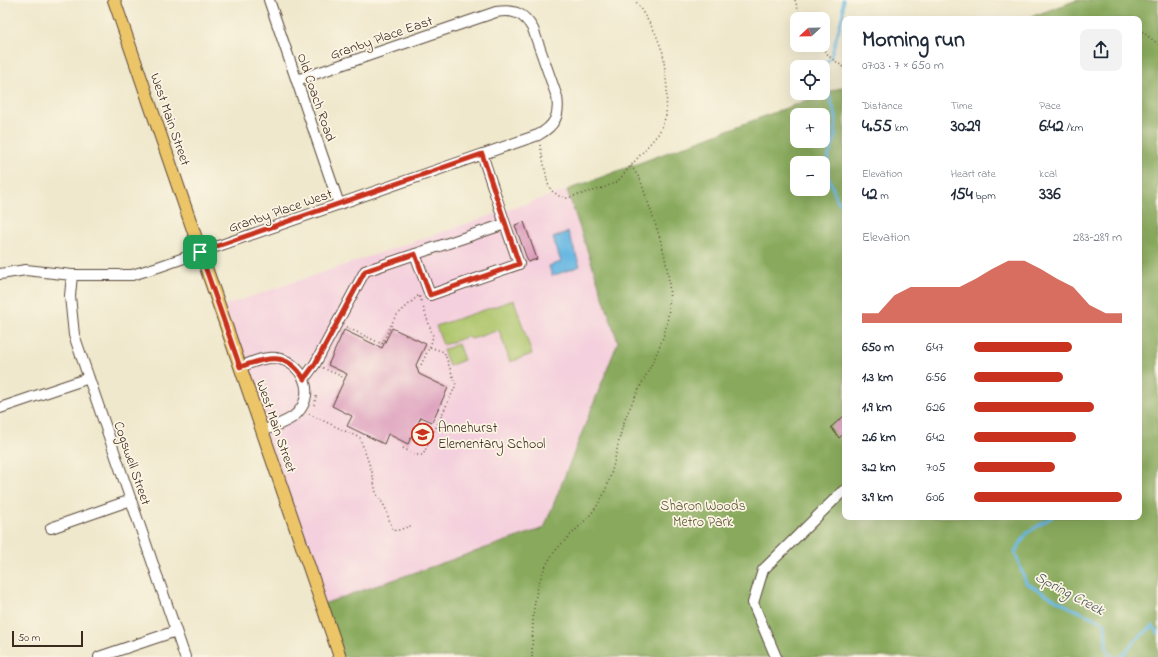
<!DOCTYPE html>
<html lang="en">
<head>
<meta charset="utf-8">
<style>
  body { margin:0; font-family:"Indie Flower",sans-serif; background:#f2f2f3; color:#1f2937; height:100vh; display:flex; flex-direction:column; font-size:15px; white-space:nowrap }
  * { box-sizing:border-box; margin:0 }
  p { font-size:13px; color:#747a83 }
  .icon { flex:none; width:22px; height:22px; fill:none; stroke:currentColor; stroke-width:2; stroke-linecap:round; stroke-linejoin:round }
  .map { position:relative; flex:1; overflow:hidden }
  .sheet { position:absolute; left:842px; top:16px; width:300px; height:504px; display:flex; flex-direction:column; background:#fff; border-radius:8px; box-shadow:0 4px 16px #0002 }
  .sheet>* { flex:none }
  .needle { width:26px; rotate:248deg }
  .fabs { position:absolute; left:790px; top:12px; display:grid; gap:8px }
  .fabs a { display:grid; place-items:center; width:40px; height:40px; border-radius:8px; background:#fff; box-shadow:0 4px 16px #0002; font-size:20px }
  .scale { position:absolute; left:12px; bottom:10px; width:71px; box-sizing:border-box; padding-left:4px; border:2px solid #3b2a1e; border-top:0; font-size:11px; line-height:14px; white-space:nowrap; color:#3b2a1e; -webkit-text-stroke:3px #fcf5e5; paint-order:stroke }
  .pin { position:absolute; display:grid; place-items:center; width:34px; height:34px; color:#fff; margin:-17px; border-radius:8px; box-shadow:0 2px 6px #0006 }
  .round { display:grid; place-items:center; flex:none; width:42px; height:42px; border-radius:8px; background:#f2f2f3 }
  .summary { display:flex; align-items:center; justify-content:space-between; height:68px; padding:0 20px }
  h1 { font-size:22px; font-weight:800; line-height:30px }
  .figures { display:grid; grid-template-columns:repeat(3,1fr); gap:6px; height:68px; padding:4px 20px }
  .figures div { display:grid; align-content:center }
  .figures b { font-size:17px; font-weight:800 }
  .figures small { font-size:11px; font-weight:400 }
  .figures p { font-size:11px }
  .chart { height:112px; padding:8px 20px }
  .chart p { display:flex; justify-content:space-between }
  .chart svg { width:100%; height:72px; margin-top:4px; fill:#c8321e; opacity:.7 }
  ul { padding:0 20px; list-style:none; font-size:13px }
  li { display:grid; grid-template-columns:64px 48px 1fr; align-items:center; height:30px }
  li i { height:10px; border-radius:5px; background:#c8321e }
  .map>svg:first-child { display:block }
  .built { fill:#f4cfdd }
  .green { fill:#acc469; stroke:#747744 }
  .forest { fill:#89aa5d; stroke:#626a3e; fill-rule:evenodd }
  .water { fill:#68b7e2; stroke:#527080 }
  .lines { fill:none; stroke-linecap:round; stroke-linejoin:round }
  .stream { stroke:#68b7e2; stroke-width:3 }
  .building { fill:#da96b9 }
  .minor-casing { stroke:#564638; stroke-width:12 }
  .major-casing { stroke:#564638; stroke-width:14 }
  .path { stroke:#564638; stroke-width:1.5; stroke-dasharray:1 3; stroke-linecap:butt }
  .minor { stroke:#fff; stroke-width:10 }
  .major { stroke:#edc569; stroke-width:12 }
  .route-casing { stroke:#fff; stroke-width:8 }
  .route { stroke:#c8321e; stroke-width:5 }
  .labels { text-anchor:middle; stroke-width:3.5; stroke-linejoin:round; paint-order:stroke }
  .street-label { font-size:14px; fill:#3b2a1e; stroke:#fcf5e5 }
  .poi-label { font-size:14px; fill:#3b2a1e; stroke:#fcf5e5; text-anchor:start }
  .park-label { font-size:14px; fill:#5d5834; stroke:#fcf5e5 }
  .water-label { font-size:15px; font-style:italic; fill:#485459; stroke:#fcf5e5 }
</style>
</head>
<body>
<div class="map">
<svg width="1158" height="657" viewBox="0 0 1158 657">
  <rect width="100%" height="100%" fill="#fcf5e5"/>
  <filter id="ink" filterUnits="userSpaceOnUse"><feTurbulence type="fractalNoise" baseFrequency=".025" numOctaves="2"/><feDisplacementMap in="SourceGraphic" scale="8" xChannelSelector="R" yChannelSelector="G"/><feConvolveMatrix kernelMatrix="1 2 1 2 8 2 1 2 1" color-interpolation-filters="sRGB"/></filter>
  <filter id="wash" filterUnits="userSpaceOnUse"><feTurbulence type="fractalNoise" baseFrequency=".012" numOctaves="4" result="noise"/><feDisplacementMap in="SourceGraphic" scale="16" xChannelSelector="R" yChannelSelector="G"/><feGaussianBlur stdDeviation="0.9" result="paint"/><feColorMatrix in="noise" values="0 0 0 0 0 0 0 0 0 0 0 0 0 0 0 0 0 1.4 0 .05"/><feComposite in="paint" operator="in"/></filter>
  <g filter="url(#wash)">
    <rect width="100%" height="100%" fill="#efe8cc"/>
    <!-- built -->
    <path class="built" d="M567,190L618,342L544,528L323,604L220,307Z"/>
    <!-- green -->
    <path class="green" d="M514,300L532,354L510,362L499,330L472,339L467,337L443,345L436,326Z
      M458,344L464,360L449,366L443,350Z"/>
    <!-- forest -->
    <path class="forest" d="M1077,0H1158V657H342L323,604L544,528L618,342L567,190L845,86V517H1139V19H1025ZM797,115H823V141H797ZM797,163H823V189H797Z"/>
    <!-- water -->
    <path class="water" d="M568,232L580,266L552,276L549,266L561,262L553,238Z"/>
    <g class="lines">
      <!-- stream -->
      <path class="stream" d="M831,56L843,14V0
        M830,59L826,63L827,88L836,117L835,139L828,158V175L837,200L845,208
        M1052,517L1027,533L1015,552L1026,583L1071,608L1105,623L1106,647L1112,657
        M1119,657L1123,655L1137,639L1153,626L1158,633"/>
    </g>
    <g id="blocks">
      <!-- building -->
      <path class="building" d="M524,222L537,259L528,262L515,225Z
        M392,328L426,344L416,365L419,374L448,388L432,422L421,417L408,444L388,434L384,444L347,426L352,416L332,406L347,374L328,365L344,330L382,348Z
        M845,415V433L839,438L831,427Z"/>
    </g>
  </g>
  <g filter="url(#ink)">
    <use href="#blocks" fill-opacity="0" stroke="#564638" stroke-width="1"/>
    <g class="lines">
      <defs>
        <path id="minor" d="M269,0L339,204
          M415,254L430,295L519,264L505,224
          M0,274L26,270L72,275H132L158,267L538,135C555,126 560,115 557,97L533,29C524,13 514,9 496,12L297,80
          M72,275L70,296L74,335L185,657
          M240,367C251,363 264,356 276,358C305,363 318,397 293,417C284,423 273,427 262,431
          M304,379L315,364L365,271L505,224L482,154
          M0,408L89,378
          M51,528L131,500
          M99,657L176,631
          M776,657L753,603L763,570L843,491"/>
        <path id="major" d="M114,0L340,657"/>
      </defs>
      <!-- minor casing -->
      <use href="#minor" class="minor-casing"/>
      <!-- major casing -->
      <use href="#major" class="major-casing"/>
      <!-- path -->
      <path class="path" d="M795,0L801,19
        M1076,19L1089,16L1099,19
        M1139,29L1158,44
        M819,45L831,58L845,68
        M540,145L548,184L552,191L559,196L567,198L603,188L617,182L659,133L666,116L667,88L663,53L655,32L635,0
        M346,327L382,344L395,317L419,295L433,336L431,344L420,367L417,369
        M323,368L345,378
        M314,405L317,394
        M309,414L360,438L372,472L376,493L385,507L392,528L396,531L413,525
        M403,448L415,455H423L456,385L444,352L430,347
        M532,657C533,620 531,581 556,550C569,535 586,522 597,506C613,482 615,452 623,425C632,399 648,374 659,348C684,288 659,237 640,179L631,166"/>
      <!-- minor -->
      <use href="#minor" class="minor"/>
      <!-- major -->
      <use href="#major" class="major"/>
    </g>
  </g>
  <g class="lines" filter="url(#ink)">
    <defs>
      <path id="route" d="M482,154L519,264L430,295L415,254L365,271L315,364L304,379C287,351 267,357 240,367L200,252Z"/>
    </defs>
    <!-- route casing -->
    <use href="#route" class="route-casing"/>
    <!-- route -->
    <use href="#route" class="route"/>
  </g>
  <!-- icons -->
  <defs>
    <symbol id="school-ring" viewBox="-11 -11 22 22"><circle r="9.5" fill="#fcf5e5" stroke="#c8321e" stroke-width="1.5"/><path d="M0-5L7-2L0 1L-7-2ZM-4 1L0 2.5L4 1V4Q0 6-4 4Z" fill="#c8321e"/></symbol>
  </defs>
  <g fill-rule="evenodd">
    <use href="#school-ring" x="410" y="422" width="25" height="25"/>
  </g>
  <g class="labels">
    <!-- street labels -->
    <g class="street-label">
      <text transform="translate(381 37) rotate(-19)" y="5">Granby Place East</text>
      <text transform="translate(317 97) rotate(71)" y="5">Old Coach Road</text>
      <text transform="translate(171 119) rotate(71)" y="5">West Main Street</text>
      <text transform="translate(280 210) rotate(-19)" y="5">Granby Place West</text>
      <text transform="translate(277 426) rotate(71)" y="5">West Main Street</text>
      <text transform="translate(133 463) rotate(71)" y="5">Cogswell Street</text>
    </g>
    <!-- poi labels -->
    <g class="poi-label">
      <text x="438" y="432">Annehurst<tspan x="438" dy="16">Elementary School</tspan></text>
    </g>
    <!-- park labels -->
    <g class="park-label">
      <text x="703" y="510">Sharon Woods<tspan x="703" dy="16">Metro Park</tspan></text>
    </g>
    <!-- water labels -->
    <g class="water-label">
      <text transform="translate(1070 593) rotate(28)" y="5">Spring Creek</text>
    </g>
  </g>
</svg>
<div class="fabs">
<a><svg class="needle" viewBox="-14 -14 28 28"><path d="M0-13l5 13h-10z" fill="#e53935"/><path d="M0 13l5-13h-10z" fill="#747a83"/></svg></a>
<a><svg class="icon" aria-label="locate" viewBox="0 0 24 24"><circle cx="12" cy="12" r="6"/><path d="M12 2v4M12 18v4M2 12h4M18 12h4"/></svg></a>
<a>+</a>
<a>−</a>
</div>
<div class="scale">50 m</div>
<div class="pin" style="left:200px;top:252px;background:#1e9e55"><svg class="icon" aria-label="arrive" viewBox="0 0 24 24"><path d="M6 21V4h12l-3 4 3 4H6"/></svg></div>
<section class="sheet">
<div class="summary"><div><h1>Morning run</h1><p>07:03 · 7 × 650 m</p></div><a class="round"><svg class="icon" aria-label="share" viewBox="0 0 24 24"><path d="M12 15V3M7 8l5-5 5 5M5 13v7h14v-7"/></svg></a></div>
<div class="figures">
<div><p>Distance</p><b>4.55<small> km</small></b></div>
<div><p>Time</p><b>30:29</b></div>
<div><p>Pace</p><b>6:42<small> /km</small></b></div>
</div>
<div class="figures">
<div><p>Elevation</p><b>42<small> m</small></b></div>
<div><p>Heart rate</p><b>154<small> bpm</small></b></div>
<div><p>kcal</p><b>336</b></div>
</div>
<div class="chart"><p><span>Elevation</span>283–289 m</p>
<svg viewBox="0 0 160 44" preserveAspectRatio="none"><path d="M0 44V38L10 38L20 27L30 22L40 22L50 22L60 22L70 17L80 11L90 6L100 6L110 11L120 17L130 22L140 33L150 38L160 38V44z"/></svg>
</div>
<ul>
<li><b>650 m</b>6:47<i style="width:66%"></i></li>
<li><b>1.3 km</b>6:56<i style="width:60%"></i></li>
<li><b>1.9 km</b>6:26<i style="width:81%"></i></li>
<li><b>2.6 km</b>6:42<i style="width:69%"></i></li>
<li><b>3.2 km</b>7:05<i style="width:55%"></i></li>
<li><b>3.9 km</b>6:06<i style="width:100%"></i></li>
</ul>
</section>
</div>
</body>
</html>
